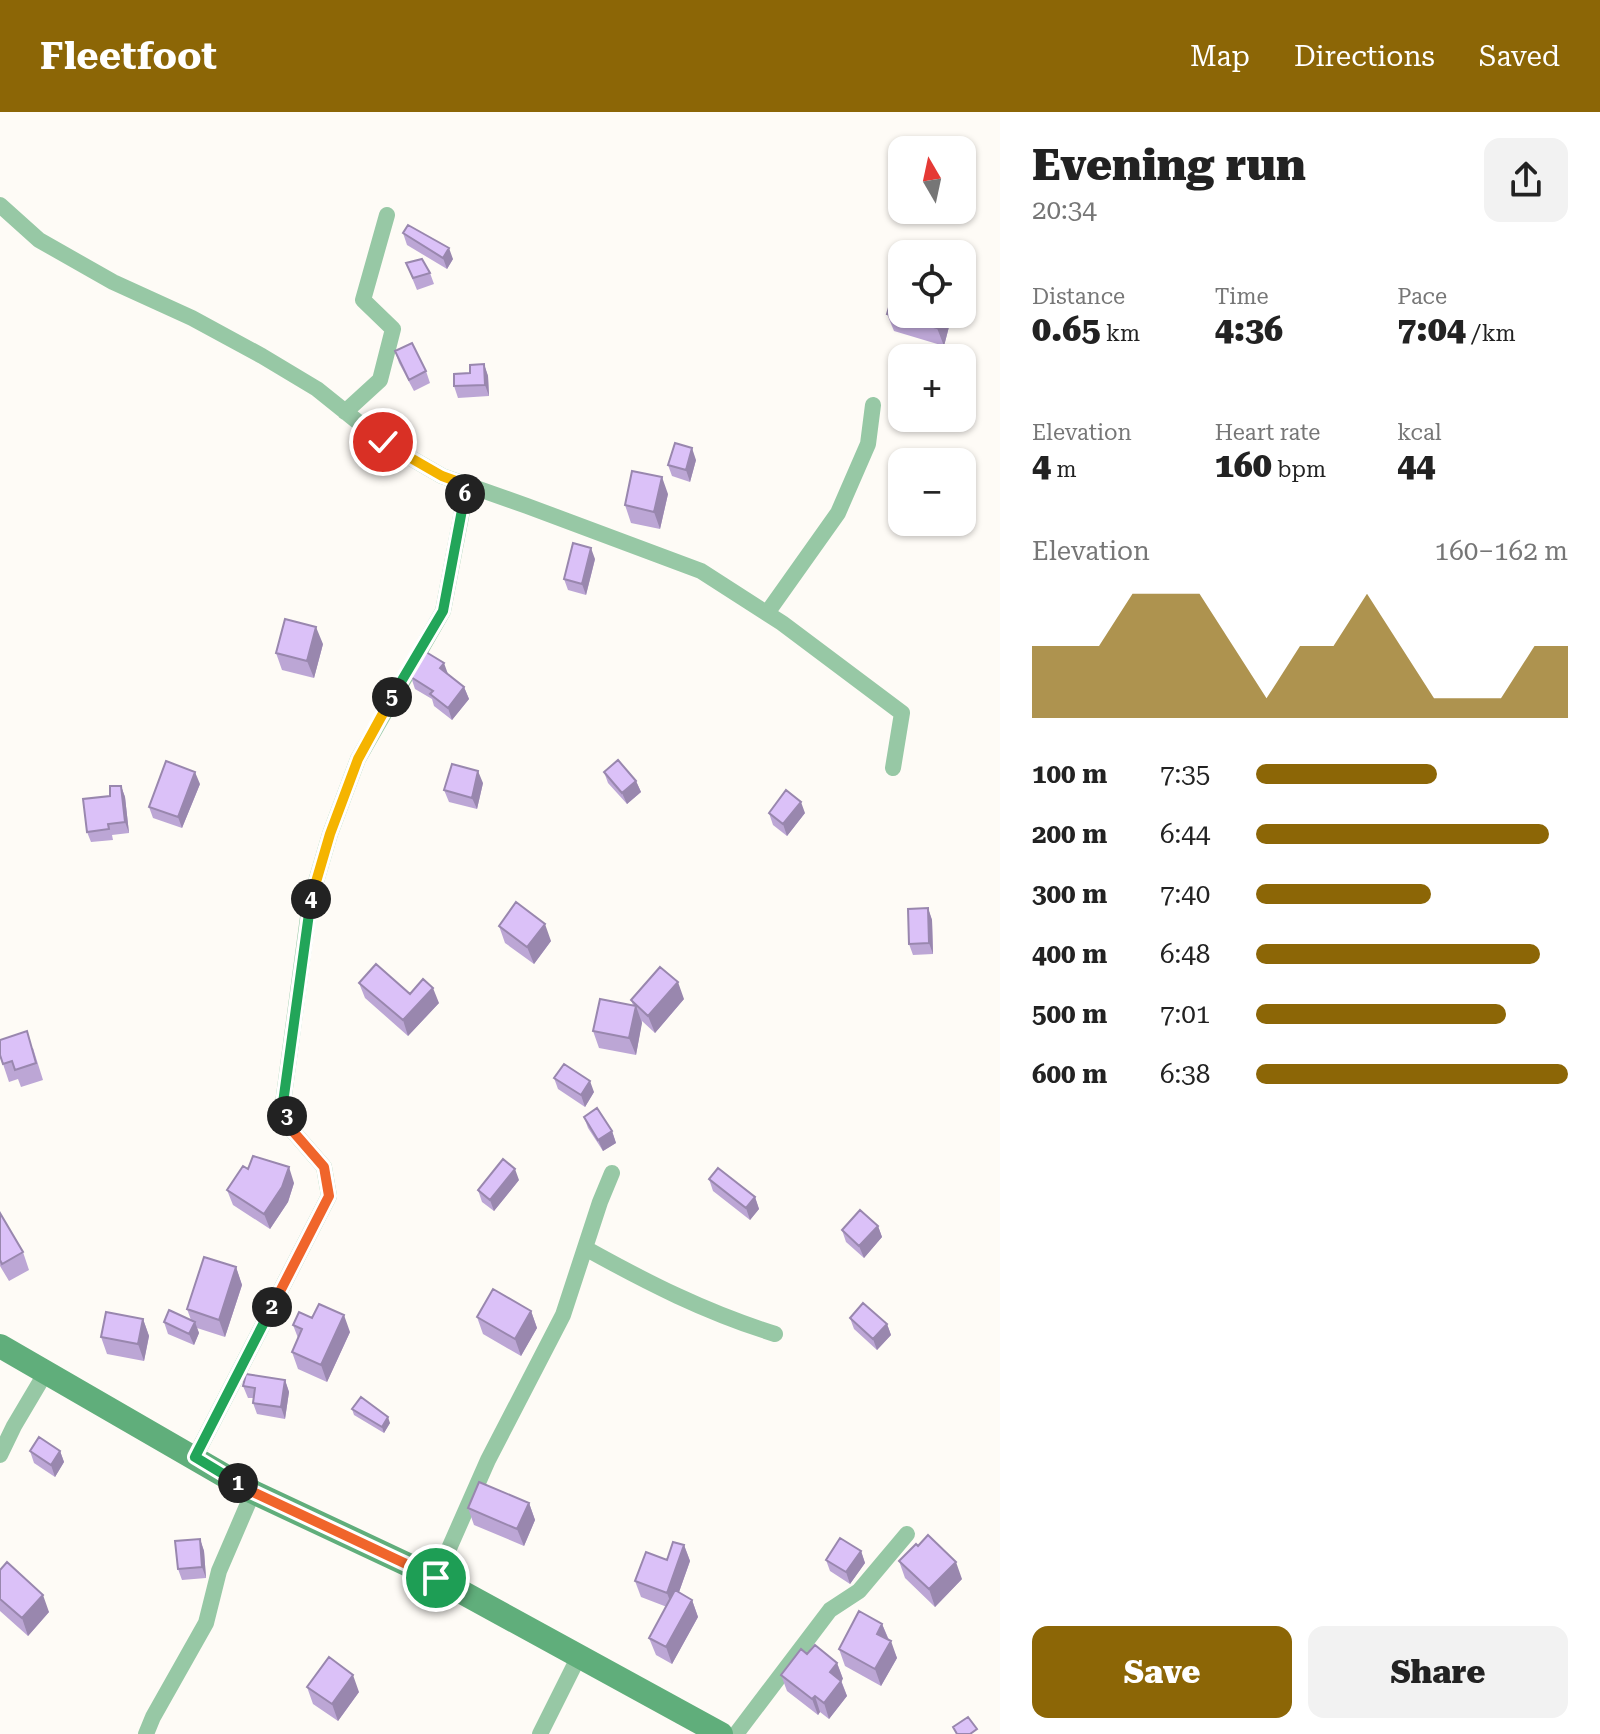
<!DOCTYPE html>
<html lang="en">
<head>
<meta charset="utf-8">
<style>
  body { margin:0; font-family:"Roboto Serif",serif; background:#f2f2f2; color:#222; height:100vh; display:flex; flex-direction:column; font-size:30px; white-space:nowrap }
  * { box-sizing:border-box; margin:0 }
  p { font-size:26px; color:#767676 }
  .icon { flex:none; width:44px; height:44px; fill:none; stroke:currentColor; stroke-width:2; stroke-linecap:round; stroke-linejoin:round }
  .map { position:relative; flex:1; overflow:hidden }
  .sheet { display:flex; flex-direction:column; background:#fff; width:600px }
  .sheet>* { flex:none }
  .needle { width:52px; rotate:351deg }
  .fabs { position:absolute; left:888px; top:24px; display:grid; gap:16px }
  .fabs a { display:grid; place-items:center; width:88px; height:88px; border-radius:16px; background:#fff; box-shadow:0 2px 6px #0004; font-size:40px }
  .pin { position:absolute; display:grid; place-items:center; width:68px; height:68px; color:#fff; margin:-34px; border:4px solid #fff; border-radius:50%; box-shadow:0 2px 8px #0007 }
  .km { position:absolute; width:40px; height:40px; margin:-20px; border-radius:50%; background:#222; color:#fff; font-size:22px; line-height:40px; text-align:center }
  .round { display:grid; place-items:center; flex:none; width:84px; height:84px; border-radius:16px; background:#f2f2f2 }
  .overview { display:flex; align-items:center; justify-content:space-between; height:136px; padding:0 32px }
  h1 { font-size:44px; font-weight:800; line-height:60px }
  .figures { display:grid; grid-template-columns:repeat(3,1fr); gap:12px; height:136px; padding:8px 32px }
  .figures div { display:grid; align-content:center }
  .figures b { font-size:34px; font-weight:800 }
  .figures small { font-size:22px; font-weight:400 }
  .figures p { font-size:22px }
  .chart { height:224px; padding:16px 32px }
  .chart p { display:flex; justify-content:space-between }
  .chart svg { width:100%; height:144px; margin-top:8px; fill:#8c6606; opacity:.7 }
  .action { display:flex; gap:16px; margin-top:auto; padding:16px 32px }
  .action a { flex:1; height:92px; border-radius:16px; background:#8c6606; color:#fff; font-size:32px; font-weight:800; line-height:92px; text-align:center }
  .action a+a { background:#f2f2f2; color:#222 }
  ul { padding:0 32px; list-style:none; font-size:26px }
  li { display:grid; grid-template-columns:128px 96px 1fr; align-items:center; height:60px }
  li i { height:20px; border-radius:10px; background:#8c6606 }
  header { display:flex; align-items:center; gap:48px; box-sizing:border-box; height:112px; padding:0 40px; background:#8c6606; color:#fff }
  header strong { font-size:38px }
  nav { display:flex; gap:44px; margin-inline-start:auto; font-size:28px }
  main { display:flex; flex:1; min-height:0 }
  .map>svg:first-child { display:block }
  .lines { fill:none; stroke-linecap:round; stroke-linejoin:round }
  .minor { stroke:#97c8a5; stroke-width:16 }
  .secondary { stroke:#60ae7b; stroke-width:24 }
  .wall { fill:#bca6d5 }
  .shaded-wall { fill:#9987ae }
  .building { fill:#dbc1f8; stroke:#9987ae; stroke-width:2 }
  .split-1-casing { stroke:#fff; stroke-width:16 }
  .split-2-casing { stroke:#fff; stroke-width:16 }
  .split-3-casing { stroke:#fff; stroke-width:16 }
  .split-4-casing { stroke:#fff; stroke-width:16 }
  .split-5-casing { stroke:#fff; stroke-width:16 }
  .split-6-casing { stroke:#fff; stroke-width:16 }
  .split-7-casing { stroke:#fff; stroke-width:16 }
  .split-1 { stroke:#f0652b; stroke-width:10 }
  .split-2 { stroke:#22a559; stroke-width:10 }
  .split-3 { stroke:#f0652b; stroke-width:10 }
  .split-4 { stroke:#22a559; stroke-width:10 }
  .split-5 { stroke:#f5b400; stroke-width:10 }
  .split-6 { stroke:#22a559; stroke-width:10 }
  .split-7 { stroke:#f5b400; stroke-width:10 }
</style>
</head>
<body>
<header>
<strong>Fleetfoot</strong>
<nav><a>Map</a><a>Directions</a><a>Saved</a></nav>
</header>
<main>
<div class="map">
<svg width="1000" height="1622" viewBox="0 0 1000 1622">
  <rect width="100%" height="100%" fill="#fefbf6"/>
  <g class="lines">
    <!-- minor -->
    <path class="minor" d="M0,93L39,128L113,170L192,206L262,244L317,277L383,330L442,364L527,394L701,459L782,511L902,601L893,656
      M345,300L380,268L393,217L363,188L387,103
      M767,501L838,401L868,332L873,293
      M585,1136C648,1171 705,1200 775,1222
      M0,1343L14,1314L46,1260
      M195,1345L329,1084L324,1055L291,1017L283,991L310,790L330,722L358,647L443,499L467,373
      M436,1466L488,1348L563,1203L600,1090L612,1061
      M146,1622L153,1605L206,1511L219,1459L253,1380
      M540,1622L579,1544
      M736,1622L830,1498L859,1479L907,1422"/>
    <!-- secondary -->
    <path class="secondary" d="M0,1234L253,1380L436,1466L721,1622"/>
  </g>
  <!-- wall -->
  <path class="wall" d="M403,121L453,147L447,157L407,133Z
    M406,151L430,161L434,172L417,178Z
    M887,202H950L951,207L944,234L894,219Z
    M395,239L426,259L430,271L414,279L399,251Z
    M484,252L488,264L489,284L458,286L454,274Z
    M696,348L690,370L672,364L668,353Z
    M668,382L660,417L631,411L625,393Z
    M595,447L586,483L568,478L564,467Z
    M323,532L314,566L282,558L276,541Z
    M448,562L464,575L469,587L452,608L434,594L432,587L415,577L411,565Z
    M604,660L636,669L641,680L627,692L608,671Z
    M483,671L477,697L449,690L444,678Z
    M200,672L182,716L153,706L149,695Z
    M121,674L125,685L129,721L112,723L113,728L91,730L87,720L110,684Z
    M769,701H805L787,724L773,713Z
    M928,796L932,808L933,842L913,843L909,832Z
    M499,814L551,829L534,852L505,831Z
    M359,871L410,882L439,891L408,924L365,886Z
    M684,887L655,921L642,909L636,943L599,936L593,919L633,893L631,888Z
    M33,936L43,968L21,975L18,967L9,970L0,943Z
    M554,966L594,980L585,995L558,977Z
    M584,1005L612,1019L616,1031L603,1039L588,1016Z
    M248,1057L294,1071L288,1090L270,1117L233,1093L227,1078Z
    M709,1067L755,1085L759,1097L750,1108L713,1079Z
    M519,1068L494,1099L482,1090L478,1078Z
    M0,1101L23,1140L29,1158L9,1169L0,1154Z
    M878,1114L882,1125L864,1146L846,1130L842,1118Z
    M236,1155L242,1173L225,1225L197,1216L199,1221L194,1233L168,1222L164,1210L191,1208L187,1197Z
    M531,1199L537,1216L521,1244L483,1222L477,1205Z
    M312,1206L350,1220L327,1270L298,1257L292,1240L298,1226L293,1213Z
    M850,1206L887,1212L891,1223L877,1238L854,1217Z
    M143,1207L149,1224L144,1249L107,1242L101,1225Z
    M285,1268L289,1280L285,1307L257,1302L253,1291L254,1286H248L243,1274Z
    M352,1297L390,1311L384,1321L354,1303Z
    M30,1339H60L64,1350L55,1365L34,1351Z
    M529,1391L535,1408L524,1434L474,1413L468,1396Z
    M200,1427L204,1439L206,1466L182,1468L178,1457Z
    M684,1433L690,1449L679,1480L692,1488L698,1505L672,1552L656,1543L649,1526L667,1495L641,1485L635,1469L667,1448Z
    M861,1439L865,1451L850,1472L830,1459L826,1448Z
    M899,1449L962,1467L935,1495L905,1466Z
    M0,1458L49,1500L28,1524L0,1499Z
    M882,1512L897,1546L881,1574L845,1554L839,1537Z
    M807,1542L837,1551L843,1567L841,1568L847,1584L829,1607L820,1600L818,1603L787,1579L781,1563Z
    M307,1575L359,1580L338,1609L313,1592Z"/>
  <!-- shaded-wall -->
  <path class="shaded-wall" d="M449,136L453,147L447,157L443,146Z
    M942,202H950L951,207L944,234L937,216Z
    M484,252L488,264L489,284L485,273Z
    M692,336L696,348L690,370L686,358Z
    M662,365L668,382L660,417L654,400Z
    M591,436L595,447L586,483L582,472Z
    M316,515L323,532L314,566L307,549Z
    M444,551L448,562L440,556Z
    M464,575L469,587L452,608L448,596Z
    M478,659L483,671L477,697L472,686Z
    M195,660L200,672L182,716L178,705Z
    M636,669L641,680L627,692L622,681Z
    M121,674L125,685L129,721L125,710Z
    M801,690L805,701L787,724L783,712Z
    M928,796L932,808L933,842L929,831Z
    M545,812L551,829L534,852L527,835Z
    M678,870L684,887L655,921L648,904Z
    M433,876L439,891L408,924L403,908Z
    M636,894L642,911L636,943L629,926Z
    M590,969L594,980L585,995L581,983Z
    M612,1019L616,1031L603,1039L598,1028Z
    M289,1055L294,1071L288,1090L270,1117L264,1102Z
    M515,1057L519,1068L494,1099L490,1088Z
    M755,1085L759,1097L750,1108L746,1096Z
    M878,1114L882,1125L864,1146L859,1134Z
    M236,1155L242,1173L225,1225L219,1208Z
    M531,1199L537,1216L521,1244L515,1227Z
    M344,1203L350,1220L327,1270L321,1253Z
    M143,1207L149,1224L144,1249L138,1232Z
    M195,1210L199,1221L194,1233L189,1222Z
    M887,1212L891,1223L877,1238L873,1227Z
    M285,1268L289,1280L285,1307L281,1295Z
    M388,1305L390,1311L384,1321L382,1315Z
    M60,1339L64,1350L55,1365L51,1353Z
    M529,1391L535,1408L524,1434L517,1417Z
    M200,1427L204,1439L206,1466L202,1455Z
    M684,1433L690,1449L673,1497L667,1481Z
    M861,1439L865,1451L850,1472L846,1460Z
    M956,1450L962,1467L935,1495L929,1477Z
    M43,1483L49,1500L28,1524L22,1506Z
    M692,1488L698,1505L672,1552L666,1535Z
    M882,1512L889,1529L877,1522Z
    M891,1529L897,1546L881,1574L875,1557Z
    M837,1551L843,1567L835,1575L830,1560Z
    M353,1563L359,1580L338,1609L332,1592Z
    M841,1569L847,1584L829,1607L824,1591Z
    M815,1584L820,1600L818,1603L812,1587Z"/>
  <!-- building -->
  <path class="building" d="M408,113L449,136L443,146L403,121Z
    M422,147L430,161L413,166L406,151Z
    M895,175L902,177V202H942L937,216L887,202Z
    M412,231L426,259L409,268L395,239Z
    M484,252L485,273L454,274V262L470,261V253Z
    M675,331L692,336L686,358L668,353Z
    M632,359L662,365L654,400L625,393Z
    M573,431L591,436L582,472L564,467Z
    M285,507L316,515L307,549L276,541Z
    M426,540L444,551L440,556L464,575L448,596L430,582L433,579L411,565Z
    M618,648L636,669L622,681L604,660Z
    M166,649L195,660L178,705L149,695Z
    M452,652L478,659L472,686L444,678Z
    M110,674H121L125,710L108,712L109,717L87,720L83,687L110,684Z
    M786,678L801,690L783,712L769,701Z
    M516,790L545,812L527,835L499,814Z
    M928,796L929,831L909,832L908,797Z
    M376,852L410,882L423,867L433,876L403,908L359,871Z
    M660,855L678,870L648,904L631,888Z
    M600,887L636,894L629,926L593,919Z
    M27,919L36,951L15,958L12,949L3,952L0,943V928Z
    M564,952L590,969L581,983L554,966Z
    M597,996L612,1019L598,1028L584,1005Z
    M253,1044L289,1055L282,1075L264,1102L227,1078L243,1054L248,1057Z
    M503,1047L515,1057L490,1088L478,1078Z
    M718,1056L755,1085L746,1096L709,1067Z
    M860,1098L878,1114L859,1134L842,1118Z
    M0,1101L23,1140L2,1152L0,1148Z
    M204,1145L236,1155L219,1208L187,1197Z
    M493,1177L531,1199L515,1227L477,1205Z
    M863,1191L887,1212L873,1227L850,1206Z
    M319,1192L344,1203L321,1253L292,1240L302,1217L293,1213L299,1200L312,1206Z
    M169,1198L195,1210L189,1222L164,1210Z
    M106,1200L143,1207L138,1232L101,1225Z
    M246,1262L285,1268L281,1295L253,1291L255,1276L243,1274Z
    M361,1285L388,1305L382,1315L352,1297Z
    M39,1325L60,1339L51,1353L30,1339Z
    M479,1370L529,1391L517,1417L468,1396Z
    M928,1423L956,1450L929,1477L899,1449L916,1432L918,1434Z
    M840,1426L861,1439L846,1460L826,1448Z
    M200,1427L202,1455L178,1457L175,1429Z
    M673,1430L684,1433L667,1481L635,1469L646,1440L667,1448Z
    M7,1450L43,1483L22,1506L0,1487V1458Z
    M675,1478L692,1488L666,1535L649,1526Z
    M859,1499L882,1512L877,1522L891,1529L875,1557L839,1537Z
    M815,1533L837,1551L830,1560L841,1569L824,1591L815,1584L812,1587L781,1563L801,1537L807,1542Z
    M329,1545L353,1563L332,1592L307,1575Z
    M968,1605L977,1617L970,1622H957L953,1615Z"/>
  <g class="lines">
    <defs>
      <path id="split-1" d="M238,1371L253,1380L436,1466"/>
      <path id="split-2" d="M238,1371L195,1345L272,1195"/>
      <path id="split-3" d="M272,1195L329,1084L324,1055L291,1017L287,1004"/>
      <path id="split-4" d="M287,1004L283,991L311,787"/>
      <path id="split-5" d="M311,787L330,722L358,647L392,585"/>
      <path id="split-6" d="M392,585L443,499L465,382"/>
      <path id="split-7" d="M383,330L442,364L467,373L465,382"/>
    </defs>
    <!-- split-1 casing -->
    <use href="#split-1" class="split-1-casing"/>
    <!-- split-2 casing -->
    <use href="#split-2" class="split-2-casing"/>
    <!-- split-3 casing -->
    <use href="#split-3" class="split-3-casing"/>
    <!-- split-4 casing -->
    <use href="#split-4" class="split-4-casing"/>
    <!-- split-5 casing -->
    <use href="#split-5" class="split-5-casing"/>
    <!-- split-6 casing -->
    <use href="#split-6" class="split-6-casing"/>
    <!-- split-7 casing -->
    <use href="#split-7" class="split-7-casing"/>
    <!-- split-1 -->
    <use href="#split-1" class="split-1"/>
    <!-- split-2 -->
    <use href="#split-2" class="split-2"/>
    <!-- split-3 -->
    <use href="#split-3" class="split-3"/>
    <!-- split-4 -->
    <use href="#split-4" class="split-4"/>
    <!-- split-5 -->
    <use href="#split-5" class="split-5"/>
    <!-- split-6 -->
    <use href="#split-6" class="split-6"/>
    <!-- split-7 -->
    <use href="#split-7" class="split-7"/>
  </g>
</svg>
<div class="fabs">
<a><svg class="needle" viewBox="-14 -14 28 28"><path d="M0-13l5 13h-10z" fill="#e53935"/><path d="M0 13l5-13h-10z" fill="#767676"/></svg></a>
<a><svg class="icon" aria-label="locate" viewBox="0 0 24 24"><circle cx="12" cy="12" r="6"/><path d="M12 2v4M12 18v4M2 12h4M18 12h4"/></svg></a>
<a>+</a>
<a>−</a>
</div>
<div class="pin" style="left:436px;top:1466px;background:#1e9e55"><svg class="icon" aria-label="arrive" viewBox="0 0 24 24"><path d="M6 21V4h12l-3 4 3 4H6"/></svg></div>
<div class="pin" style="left:383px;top:330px;background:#d93025"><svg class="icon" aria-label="check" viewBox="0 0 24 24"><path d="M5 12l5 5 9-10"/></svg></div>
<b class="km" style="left:238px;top:1371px">1</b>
<b class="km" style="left:272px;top:1195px">2</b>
<b class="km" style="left:287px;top:1004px">3</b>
<b class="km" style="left:311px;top:787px">4</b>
<b class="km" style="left:392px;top:585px">5</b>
<b class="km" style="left:465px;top:382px">6</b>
</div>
<section class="sheet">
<div class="overview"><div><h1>Evening run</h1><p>20:34</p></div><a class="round"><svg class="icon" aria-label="share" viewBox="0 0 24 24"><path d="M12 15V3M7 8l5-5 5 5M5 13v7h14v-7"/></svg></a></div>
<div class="figures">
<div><p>Distance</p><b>0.65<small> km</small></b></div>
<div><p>Time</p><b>4:36</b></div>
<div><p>Pace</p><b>7:04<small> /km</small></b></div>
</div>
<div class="figures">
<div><p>Elevation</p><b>4<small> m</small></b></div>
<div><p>Heart rate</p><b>160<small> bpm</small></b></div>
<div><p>kcal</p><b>44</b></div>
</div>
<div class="chart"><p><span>Elevation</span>160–162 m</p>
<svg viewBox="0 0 160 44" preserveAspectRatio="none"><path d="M0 44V22L10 22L20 22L30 6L40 6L50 6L60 22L70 38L80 22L90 22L100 6L110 22L120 38L130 38L140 38L150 22L160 22V44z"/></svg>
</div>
<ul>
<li><b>100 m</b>7:35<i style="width:58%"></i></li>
<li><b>200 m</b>6:44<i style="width:94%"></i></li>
<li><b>300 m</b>7:40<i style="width:56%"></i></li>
<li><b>400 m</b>6:48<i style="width:91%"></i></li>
<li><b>500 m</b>7:01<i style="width:80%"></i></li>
<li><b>600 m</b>6:38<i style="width:100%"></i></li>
</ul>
<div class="action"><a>Save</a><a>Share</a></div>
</section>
</main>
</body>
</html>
